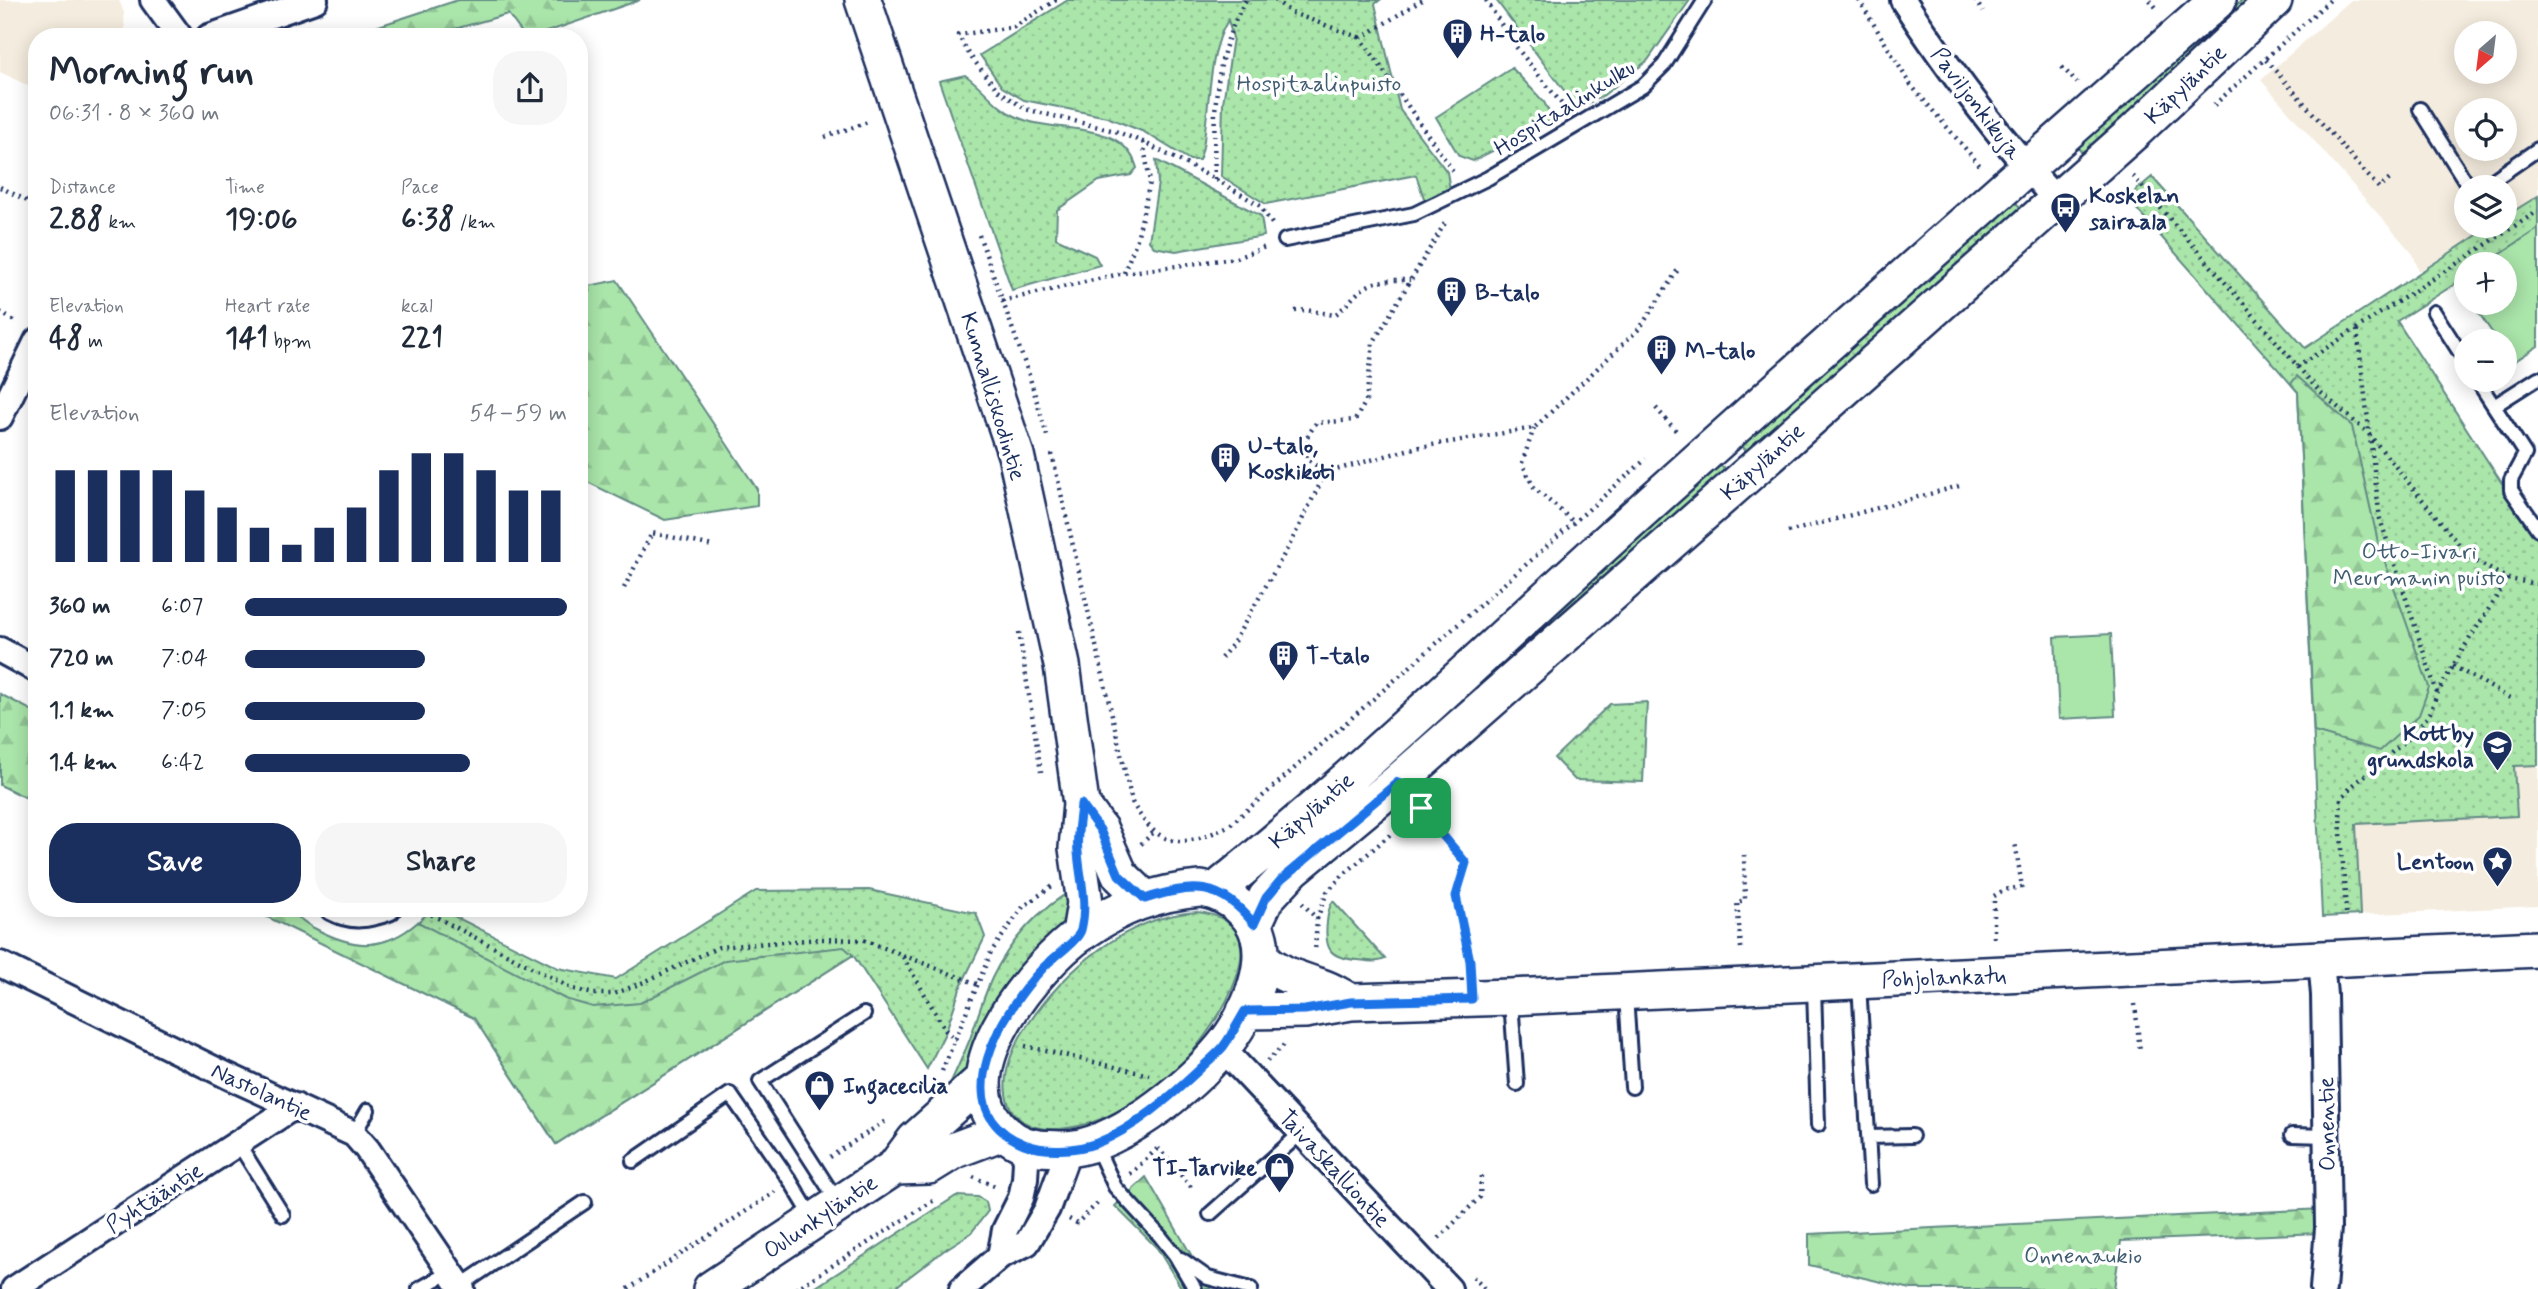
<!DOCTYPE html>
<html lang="en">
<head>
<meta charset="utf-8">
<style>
  body { margin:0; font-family:Mynerve,sans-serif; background:#f6f6f7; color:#1f2937; height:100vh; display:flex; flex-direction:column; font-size:26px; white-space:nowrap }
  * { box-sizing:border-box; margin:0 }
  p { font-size:23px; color:#747a83 }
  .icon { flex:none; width:38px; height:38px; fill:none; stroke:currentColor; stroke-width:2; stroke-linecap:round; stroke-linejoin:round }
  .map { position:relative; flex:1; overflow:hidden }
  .drawer { position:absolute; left:28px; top:28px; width:560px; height:889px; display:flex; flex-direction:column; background:#fff; border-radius:28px; box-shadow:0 4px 18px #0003 }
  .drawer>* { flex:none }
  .needle { width:46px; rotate:208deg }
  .buttons { position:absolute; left:2454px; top:21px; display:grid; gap:14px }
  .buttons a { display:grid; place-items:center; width:63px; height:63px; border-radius:50%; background:#fff; box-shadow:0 4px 18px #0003; font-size:35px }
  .pin { position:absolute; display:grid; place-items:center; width:60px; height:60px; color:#fff; margin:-30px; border-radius:14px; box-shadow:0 4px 10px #0006 }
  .round { display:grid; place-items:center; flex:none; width:74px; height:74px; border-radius:28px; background:#f6f6f7 }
  .summary { display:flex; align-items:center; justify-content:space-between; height:119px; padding:0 21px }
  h1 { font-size:38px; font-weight:700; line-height:52px }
  .figures { display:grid; grid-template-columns:repeat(3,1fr); gap:10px; height:119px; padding:7px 21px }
  .figures div { display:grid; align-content:center }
  .figures b { font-size:30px; font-weight:700 }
  .figures small { font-size:19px; font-weight:400 }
  .figures p { font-size:19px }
  .chart { height:196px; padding:14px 21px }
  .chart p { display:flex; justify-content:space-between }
  .chart svg { width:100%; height:126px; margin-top:7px; stroke:#1b2f5e; stroke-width:6 }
  .primary-button { display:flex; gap:14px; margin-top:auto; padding:14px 21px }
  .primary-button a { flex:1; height:80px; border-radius:28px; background:#1b2f5e; color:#fff; font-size:28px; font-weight:700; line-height:80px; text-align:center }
  .primary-button a+a { background:#f6f6f7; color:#1f2937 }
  ul { padding:0 21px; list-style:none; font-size:23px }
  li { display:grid; grid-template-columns:112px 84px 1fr; align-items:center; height:52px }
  li i { height:18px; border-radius:9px; background:#1b2f5e }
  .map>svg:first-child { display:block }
  .built { fill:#f4ecde; fill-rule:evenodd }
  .green { fill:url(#green-dots); stroke:#628a84; stroke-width:2 }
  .forest { fill:url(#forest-firs); stroke:#628a84; stroke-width:2 }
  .pitch { fill:#aae5aa; stroke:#628a84; stroke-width:2 }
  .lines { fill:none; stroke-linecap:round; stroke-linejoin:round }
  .lane-casing { stroke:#1b2f5e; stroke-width:18 }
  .street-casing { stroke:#1b2f5e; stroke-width:30 }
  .secondary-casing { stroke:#1b2f5e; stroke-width:40 }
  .path { stroke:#1b2f5e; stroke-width:4.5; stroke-dasharray:2 5; stroke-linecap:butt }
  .lane { stroke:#fff; stroke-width:12 }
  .street { stroke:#fff; stroke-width:24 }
  .secondary { stroke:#fff; stroke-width:35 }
  .route-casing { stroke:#fff; stroke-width:14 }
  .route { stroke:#1a73e8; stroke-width:9 }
  .labels { text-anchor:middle; stroke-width:7; stroke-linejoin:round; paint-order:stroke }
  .poi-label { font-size:23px; font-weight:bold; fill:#1b2f5e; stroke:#fff; text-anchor:start }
  .park-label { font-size:23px; fill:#3f5c71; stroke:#fff }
  .street-label { font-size:23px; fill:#1b2f5e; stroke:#fff }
</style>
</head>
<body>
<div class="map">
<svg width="2538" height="1289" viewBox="0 0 2538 1289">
  <defs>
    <pattern id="green-dots" width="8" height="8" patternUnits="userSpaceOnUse" patternTransform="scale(1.75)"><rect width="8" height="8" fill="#aae5aa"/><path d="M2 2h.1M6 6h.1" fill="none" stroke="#92c595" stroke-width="1.8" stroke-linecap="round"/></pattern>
    <pattern id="forest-firs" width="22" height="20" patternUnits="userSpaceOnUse" patternTransform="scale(1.75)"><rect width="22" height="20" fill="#aae5aa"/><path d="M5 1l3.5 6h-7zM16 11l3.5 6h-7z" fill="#92c595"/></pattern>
  </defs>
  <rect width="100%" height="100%" fill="#fff"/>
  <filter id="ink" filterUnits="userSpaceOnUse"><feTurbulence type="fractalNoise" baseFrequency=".0143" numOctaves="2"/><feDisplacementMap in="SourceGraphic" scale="14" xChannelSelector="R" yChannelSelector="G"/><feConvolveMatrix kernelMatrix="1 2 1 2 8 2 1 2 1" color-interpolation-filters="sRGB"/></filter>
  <g filter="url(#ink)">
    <!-- built -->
    <path class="built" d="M0,0H119L124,13L125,37H37V90L0,72Z
      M2351,0H2538V196L2504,217V187H2466V226H2491L2419,271L2413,254L2261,80ZM2466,33H2504V72H2466ZM2466,110H2504V149H2466Z
      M2538,616V906L2360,915L2354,797Z"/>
    <!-- green -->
    <path class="green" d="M1068,0H1380L1375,4L1400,110L1447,172L1450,190L1432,202L1425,201L1416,175L1266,204L1221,176L1223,103L1233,38L1228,20C1211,48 1210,89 1206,122C1204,136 1205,147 1199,160H1190L1144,132L1107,117L1024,100L1002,87L980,55Z
      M1496,0H1690L1648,60L1604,95L1585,105L1572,101Z
      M2242,0H2260L2084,155L2077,147Z
      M1512,68L1544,102L1552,118L1549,122L1473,161L1459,156L1436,117Z
      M965,75C983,87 995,107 1015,116C1052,136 1122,116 1137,168L1131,175L1099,181L1057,210L1056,238L1095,256L1100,265L1012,290L939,81Z
      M1156,160L1261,216L1264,236L1176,251L1154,247L1149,241L1158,183Z
      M2152,177L2305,348L2491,226H2504V217L2538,196V229L2484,264H2466V277L2397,321L2538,539V765L2514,766L2517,816L2356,824L2360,915L2322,917L2298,392L2127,198Z
      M2015,202L2023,210L1748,451L1744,449L1743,445L1745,441Z
      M1717,466L1724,467L1723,475L1285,861L1278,853Z
      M1647,702L1643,782L1575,780L1554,758L1610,704Z
      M1075,889L1076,908L974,1066L941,1103C951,1082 961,1061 970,1039C977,1019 983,998 992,978C1010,941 1039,908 1075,889Z
      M869,890L976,913L985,937L961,986L946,1031L927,1069L853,955L556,1144L474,1018L368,966L356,945C396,943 405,935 433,908H438L558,968L616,979L756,891Z
      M1333,901L1385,959C1376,963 1368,961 1358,960C1330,958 1324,950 1327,922C1328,914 1328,908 1333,901Z
      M1197,912C1288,921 1216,1029 1182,1063C1154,1090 1118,1117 1079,1126C998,1144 989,1081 1027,1026C1065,969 1127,916 1197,912Z
      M956,1196L978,1197L986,1202L988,1211L971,1233L946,1249L893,1289H813Z"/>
    <!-- forest -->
    <path class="forest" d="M458,0H640L532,37H525L508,14L426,37H345Z
      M617,280L757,489V506L665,520L579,478V288Z
      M2297,376L2352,426L2378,542L2429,687L2419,715L2380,751L2314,732L2298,392L2291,384Z
      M0,694L37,713V803L0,785Z
      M249,908C259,908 278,905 287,909C296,914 304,923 314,928C353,949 383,952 418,922L565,999L593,1007L640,1003L725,960L844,947L853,955L556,1144L474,1018Z
      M1146,1177L1211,1289H1182L1157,1248L1115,1206Z
      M2322,1209L2321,1233L2121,1241L2114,1289H1911L1809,1265V1234Z"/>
    <!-- pitch -->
    <path class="pitch" d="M2538,229V346L2512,363L2504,351V341H2498L2472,303H2504V264H2484Z
      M2111,634L2115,716L2059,719L2055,637Z"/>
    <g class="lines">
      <defs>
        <path id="lane" d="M2420,109L2469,187
          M2483,187L2538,149
          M1285,240L1414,214L1488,178L1643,86L1664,65L1705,0
          M2434,312L2466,362
          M2477,380L2525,454L2511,480V490L2538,529
          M2494,406L2538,378
          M1859,984L1871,1184
          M1814,986L1818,1125
          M1626,995L1632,1087
          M1511,1001L1517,1084
          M354,1134L368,1110
          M2292,1135L2327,1136
          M1869,1137L1912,1136
          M238,1143L283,1215
          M1095,1144L1115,1187L1160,1236L1175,1255L1195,1289
          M633,1161L730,1094L791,1182L814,1220
          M839,1204L760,1081L864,1014
          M1210,1214L1301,1133
          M1181,1259L1208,1278L1251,1289
          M460,1286L585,1202
          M419,1289L450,1272"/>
        <path id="street" d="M153,0L180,37
          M1903,0C1949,71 2000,138 2056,200
          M209,37L315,0
          M0,417L37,341
          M0,650L37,670
          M333,908C352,918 368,915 388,908
          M2321,959L2324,995L2328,1228L2323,1289
          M0,964L228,1076L354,1134L367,1149L462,1289
          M1222,1048L1449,1289
          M1000,1256L1005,1230L1021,1198L1025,1179L1026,1161L1022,1143
          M14,1289L295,1106
          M962,1289L1000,1256L1027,1243L1047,1209L1069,1149"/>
        <path id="secondary" d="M863,0L1016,455L1062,665L1081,804L1077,848L1085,903L1080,934
          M1081,804L1100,830L1120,875L1145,899
          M1201,889C1221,892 1236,901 1249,917C1278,954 1248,1017 1222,1048C1190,1087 1112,1151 1060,1149C1051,1148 1042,1149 1033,1147C1020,1145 1007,1136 998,1126C948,1069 1036,965 1083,932C1118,907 1158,892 1201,889Z
          M1215,891C1355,778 1485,653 1618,532C1817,353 2017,176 2218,0
          M1254,924L1266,898L1293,869L1398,782L1746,476L2134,132L2274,0
          M1261,958C1282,976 1296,978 1321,987C1331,990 1341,997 1351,1002
          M1245,1011L1305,1010L1351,1002L1510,997L2538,949
          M895,1167L929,1166L955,1150L1003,1132
          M711,1289L895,1167L915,1140L983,1079"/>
      </defs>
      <!-- lane casing -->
      <use href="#lane" class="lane-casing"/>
      <!-- street casing -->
      <use href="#street" class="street-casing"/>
      <!-- secondary casing -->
      <use href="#secondary" class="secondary-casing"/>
      <!-- path -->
      <path class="path" d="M1056,0L1014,27L958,35L971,57L998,90L1025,109L1115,131L1143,142L1215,179L1259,205L1273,225
        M1275,0L1292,13L1361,38
        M1422,0L1361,38L1455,174
        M1486,0L1513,43L1565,108
        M1859,0L1910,84L1982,168
        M1975,0L1983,12
        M2150,0L2158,10
        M2266,60L2379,188L2390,179
        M2062,67L2077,83
        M2214,105L2330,0
        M825,137L868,122
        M2133,176L2319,391L2368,433L2470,558L2508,579L2538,584
        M1215,179C1213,117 1213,55 1246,0
        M0,187L37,206
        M979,235L1029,375L1048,439
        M1124,273L1137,239L1150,182L1143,142
        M1002,301L1124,273L1236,258L1268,246
        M1295,311L1306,310L1334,315C1346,308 1353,295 1364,288C1377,279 1396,280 1410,280
        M0,312L17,323
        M2357,330L2380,519L2437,693
        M2297,367L2538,211
        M1656,408L1677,432
        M1534,428L1522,463L1534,488L1574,522
        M1052,454L1132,802C1159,851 1185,848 1230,825L1646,459
        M1328,474L1307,459L1305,440L1316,423L1355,420L1366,401L1373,343L1445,223
        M1788,532L1963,485
        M624,588L652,533L713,546
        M1019,632L1041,772
        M1221,658L1232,645L1290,544L1321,482L1328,474L1339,469L1414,448L1534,428L1640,328L1679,268
        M2453,666L2510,698
        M1419,806L1467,863L1456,896L1470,966
        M1141,844L1154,832
        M1302,903L1317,919L1315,951
        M419,908L573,989L594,994H614L644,982L719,947L820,939L864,940L977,984
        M2346,913L2340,817L2341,799L2351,787L2416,732L2430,713L2437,694L2463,649L2508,579
        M1317,919L1327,892L1341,877L1393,832
        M1994,938V896L2004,890L2022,887L2015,842
        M1741,948L1737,902L1745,900L1744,855
        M903,957L946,1031L956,1040
        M2135,1004L2140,1051
        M1025,1046L1149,1075
        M1267,1061L1286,1043
        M942,1071L991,952L1023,907L1052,886
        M1158,1148L1192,1188
        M830,1157L887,1120
        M1130,1174L1157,1149
        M973,1177L997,1187
        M1069,1219L1077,1223L1100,1201
        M1439,1238L1480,1197L1481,1174
        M1473,1277L1485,1289
        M628,1289L775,1192
        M796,1289L936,1199"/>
      <!-- lane -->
      <use href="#lane" class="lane"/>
      <!-- street -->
      <use href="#street" class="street"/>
      <!-- secondary -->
      <use href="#secondary" class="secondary"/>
    </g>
  </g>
  <g class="lines" filter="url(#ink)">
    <defs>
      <path id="route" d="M1398,782L1466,863L1456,896L1470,961L1472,999L1351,1002L1305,1010L1245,1011C1238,1023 1231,1036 1223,1047C1216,1055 1207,1062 1200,1069C1169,1098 1137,1127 1097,1143C1076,1151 1044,1152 1024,1144C941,1111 1003,1009 1044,967C1052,958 1078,941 1081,930C1088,903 1080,879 1078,852C1076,836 1080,819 1081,804L1100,830L1119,875L1145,899C1193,883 1221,882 1254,924L1266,898L1281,880Z"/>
    </defs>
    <!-- route casing -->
    <use href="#route" class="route-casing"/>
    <!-- route -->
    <use href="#route" class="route"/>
  </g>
  <!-- icons -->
  <defs>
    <symbol id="building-pin" viewBox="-11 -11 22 30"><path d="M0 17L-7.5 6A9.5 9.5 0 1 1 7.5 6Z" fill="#1b2f5e" stroke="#fff"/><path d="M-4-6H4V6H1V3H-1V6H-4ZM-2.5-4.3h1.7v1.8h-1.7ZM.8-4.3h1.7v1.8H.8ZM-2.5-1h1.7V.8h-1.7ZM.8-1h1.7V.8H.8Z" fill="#fff"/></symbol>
    <symbol id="bus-pin" viewBox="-11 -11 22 30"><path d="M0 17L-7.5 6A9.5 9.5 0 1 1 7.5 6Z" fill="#1b2f5e" stroke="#fff"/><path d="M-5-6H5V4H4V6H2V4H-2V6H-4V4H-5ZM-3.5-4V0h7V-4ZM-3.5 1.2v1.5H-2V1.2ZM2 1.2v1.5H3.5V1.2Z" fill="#fff"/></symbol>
    <symbol id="school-pin" viewBox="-11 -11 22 30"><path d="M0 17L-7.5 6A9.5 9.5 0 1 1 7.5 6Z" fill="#1b2f5e" stroke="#fff"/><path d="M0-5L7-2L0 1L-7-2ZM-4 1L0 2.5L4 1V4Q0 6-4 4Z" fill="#fff"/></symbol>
    <symbol id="sight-pin" viewBox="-11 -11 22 30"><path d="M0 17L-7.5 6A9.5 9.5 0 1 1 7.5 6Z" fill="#1b2f5e" stroke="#fff"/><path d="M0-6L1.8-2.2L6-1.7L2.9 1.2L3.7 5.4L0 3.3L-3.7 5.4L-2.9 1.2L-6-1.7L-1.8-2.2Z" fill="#fff"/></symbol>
    <symbol id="shop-pin" viewBox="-11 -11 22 30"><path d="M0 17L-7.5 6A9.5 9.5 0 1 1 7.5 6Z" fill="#1b2f5e" stroke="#fff"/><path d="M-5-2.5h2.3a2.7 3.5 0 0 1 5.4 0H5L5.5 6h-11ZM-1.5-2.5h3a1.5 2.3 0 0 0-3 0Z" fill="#fff"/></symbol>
  </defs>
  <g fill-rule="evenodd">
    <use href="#building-pin" x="1440" y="16" width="35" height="47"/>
    <use href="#bus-pin" x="2048" y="190" width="35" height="47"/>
    <use href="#building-pin" x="1434" y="274" width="35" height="47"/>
    <use href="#building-pin" x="1644" y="332" width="35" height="47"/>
    <use href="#building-pin" x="1208" y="440" width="35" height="47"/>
    <use href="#building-pin" x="1266" y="638" width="35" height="47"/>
    <use href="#school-pin" x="2480" y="728" width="35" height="47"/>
    <use href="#sight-pin" x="2480" y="844" width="35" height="47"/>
    <use href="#shop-pin" x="802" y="1068" width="35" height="47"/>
    <use href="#shop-pin" x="1262" y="1150" width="35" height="47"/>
  </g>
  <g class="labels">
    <!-- poi labels -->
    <g class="poi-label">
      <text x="1480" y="41">H-talo</text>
      <text x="2089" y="203">Koskelan<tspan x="2089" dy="26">sairaala</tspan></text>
      <text x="1475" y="300">B-talo</text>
      <text x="1685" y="358">M-talo</text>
      <text x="1248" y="453">U-talo,<tspan x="1248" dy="26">Koskikoti</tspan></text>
      <text x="1306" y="663">T-talo</text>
      <text x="2474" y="741" text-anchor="end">Kottby<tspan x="2474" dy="26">grundskola</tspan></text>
      <text x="2474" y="869" text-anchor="end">Lentoon</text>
      <text x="843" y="1093">Ingacecilia</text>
      <text x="1257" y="1175" text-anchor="end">TI-Tarvike</text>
    </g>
    <!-- park labels -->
    <g class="park-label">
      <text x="1319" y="91">Hospitaalinpuisto</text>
      <text x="2419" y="559">Otto-Iivari<tspan x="2419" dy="26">Meurmanin puisto</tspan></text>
      <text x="2083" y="1263">Onnenaukio</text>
    </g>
    <!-- street labels -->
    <g class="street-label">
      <text transform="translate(2185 84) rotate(-44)" y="8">Käpyläntie</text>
      <text transform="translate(1977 103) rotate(53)" y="8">Paviljonkikuja</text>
      <text transform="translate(1564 107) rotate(-32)" y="8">Hospitaalinkulku</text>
      <text transform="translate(994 396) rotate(73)" y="8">Kunnalliskodintie</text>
      <text transform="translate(1762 461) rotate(-42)" y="8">Käpyläntie</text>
      <text transform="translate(1311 810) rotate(-41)" y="8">Käpyläntie</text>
      <text transform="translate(1944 977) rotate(-2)" y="8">Pohjolankatu</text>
      <text transform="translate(262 1091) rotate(25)" y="8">Nastolantie</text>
      <text transform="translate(2326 1124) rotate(-91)" y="8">Onnentie</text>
      <text transform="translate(1335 1168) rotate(47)" y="8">Taivaskalliontie</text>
      <text transform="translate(154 1197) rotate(-33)" y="8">Pyhtääntie</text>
      <text transform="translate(820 1216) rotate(-34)" y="8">Oulunkyläntie</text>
    </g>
  </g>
</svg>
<div class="buttons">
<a><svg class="needle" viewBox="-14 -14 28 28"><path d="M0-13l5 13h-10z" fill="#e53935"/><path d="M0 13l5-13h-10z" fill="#747a83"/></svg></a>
<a><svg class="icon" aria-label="locate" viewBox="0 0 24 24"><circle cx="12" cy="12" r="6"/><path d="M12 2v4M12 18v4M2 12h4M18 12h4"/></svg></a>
<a><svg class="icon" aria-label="layers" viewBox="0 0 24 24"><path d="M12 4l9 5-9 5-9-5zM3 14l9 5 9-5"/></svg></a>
<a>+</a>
<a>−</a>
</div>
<div class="pin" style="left:1421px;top:808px;background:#1e9e55"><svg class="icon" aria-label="arrive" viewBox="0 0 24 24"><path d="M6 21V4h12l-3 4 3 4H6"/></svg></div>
<section class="drawer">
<div class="summary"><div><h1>Morning run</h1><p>06:31 · 8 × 360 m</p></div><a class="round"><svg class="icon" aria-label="share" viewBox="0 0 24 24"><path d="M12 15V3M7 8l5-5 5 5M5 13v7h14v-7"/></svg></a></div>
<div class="figures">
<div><p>Distance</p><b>2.88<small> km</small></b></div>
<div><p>Time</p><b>19:06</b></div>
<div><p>Pace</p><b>6:38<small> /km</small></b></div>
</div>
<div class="figures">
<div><p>Elevation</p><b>48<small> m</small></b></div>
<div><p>Heart rate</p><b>141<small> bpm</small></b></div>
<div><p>kcal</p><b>221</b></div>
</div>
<div class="chart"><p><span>Elevation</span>54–59 m</p>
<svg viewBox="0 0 160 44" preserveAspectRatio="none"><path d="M5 44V12M15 44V12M25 44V12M35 44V12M45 44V19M55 44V25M65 44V32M75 44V38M85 44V32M95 44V25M105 44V12M115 44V6M125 44V6M135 44V12M145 44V19M155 44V19"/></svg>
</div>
<ul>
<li><b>360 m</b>6:07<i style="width:100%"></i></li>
<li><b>720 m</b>7:04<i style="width:56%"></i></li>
<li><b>1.1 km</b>7:05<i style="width:56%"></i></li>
<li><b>1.4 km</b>6:42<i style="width:70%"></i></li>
</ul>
<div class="primary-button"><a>Save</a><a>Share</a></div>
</section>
</div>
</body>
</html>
